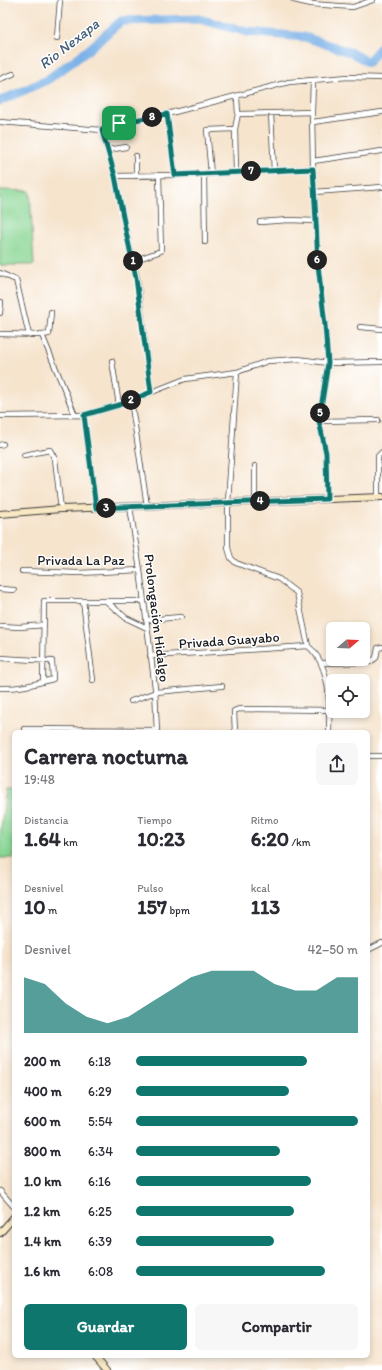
<!DOCTYPE html>
<html lang="es">
<head>
<meta charset="utf-8">
<style>
  body { margin:0; font-family:Itim,sans-serif; background:#f7f7f7; color:#2b2b33; height:100vh; display:flex; flex-direction:column; font-size:15px; white-space:nowrap }
  * { box-sizing:border-box; margin:0 }
  p { font-size:13px; color:#7c7c81 }
  .icon { flex:none; width:22px; height:22px; fill:none; stroke:currentColor; stroke-width:2; stroke-linecap:round; stroke-linejoin:round }
  .map { position:relative; flex:1; overflow:hidden }
  .details { position:absolute; left:12px; top:730px; width:358px; height:628px; display:flex; flex-direction:column; background:#fff; border-radius:6px; box-shadow:0 2px 6px #0003 }
  .details>* { flex:none }
  .needle { width:26px; rotate:71deg }
  .tools { position:absolute; left:326px; top:622px; display:grid; gap:8px }
  .tools a { display:grid; place-items:center; width:44px; height:44px; border-radius:6px; background:#fff; box-shadow:0 2px 6px #0003; font-size:20px }
  .pin { position:absolute; display:grid; place-items:center; width:34px; height:34px; color:#fff; margin:-17px; border-radius:8px; box-shadow:0 2px 6px #0006 }
  .km { position:absolute; width:20px; height:20px; margin:-10px; border-radius:50%; background:#222; color:#fff; font-size:11px; line-height:20px; text-align:center }
  .round { display:grid; place-items:center; flex:none; width:42px; height:42px; border-radius:6px; background:#f7f7f7 }
  .summary { display:flex; align-items:center; justify-content:space-between; height:68px; padding:0 12px }
  h1 { font-size:22px; font-weight:700; line-height:30px }
  .figures { display:grid; grid-template-columns:repeat(3,1fr); gap:6px; height:68px; padding:4px 12px }
  .figures div { display:grid; align-content:center }
  .figures b { font-size:20px; font-weight:700 }
  .figures small { font-size:11px; font-weight:400 }
  .figures p { font-size:11px }
  .chart { height:112px; padding:8px 12px }
  .chart p { display:flex; justify-content:space-between }
  .chart svg { width:100%; height:72px; margin-top:4px; fill:#0f766e; opacity:.7 }
  .button { display:flex; gap:8px; margin-top:auto; padding:8px 12px }
  .button a { flex:1; height:46px; border-radius:6px; background:#0f766e; color:#fff; font-size:16px; font-weight:700; line-height:46px; text-align:center }
  .button a+a { background:#f7f7f7; color:#2b2b33 }
  ul { padding:0 12px; list-style:none; font-size:13px }
  li { display:grid; grid-template-columns:64px 48px 1fr; align-items:center; height:30px }
  li i { height:10px; border-radius:5px; background:#0f766e }
  .map>svg:first-child { display:block }
  .green { fill:#88d593; stroke:#527858 }
  .lines { fill:none; stroke-linecap:round; stroke-linejoin:round }
  .river { stroke:#76afe6; stroke-width:9 }
  .street-casing { stroke:#3d3a37; stroke-width:6 }
  .secondary-casing { stroke:#3d3a37; stroke-width:8 }
  .street { stroke:#fff; stroke-width:4.5 }
  .secondary { stroke:#f8e8c3; stroke-width:6 }
  .route-casing { stroke:#fff; stroke-width:8 }
  .route { stroke:#0f766e; stroke-width:5 }
  .labels { text-anchor:middle; stroke-width:3; stroke-linejoin:round; paint-order:stroke }
  .street-label { font-size:14px; fill:#1c1c1c; stroke:#fff }
  .water-label { font-size:15px; font-style:italic; fill:#445e77; stroke:#fff }
</style>
</head>
<body>
<div class="map">
<svg width="382" height="1370" viewBox="0 0 382 1370">
  <rect width="100%" height="100%" fill="#fff"/>
  <filter id="ink" filterUnits="userSpaceOnUse"><feTurbulence type="fractalNoise" baseFrequency=".025" numOctaves="2"/><feDisplacementMap in="SourceGraphic" scale="8" xChannelSelector="R" yChannelSelector="G"/><feConvolveMatrix kernelMatrix="1 2 1 2 8 2 1 2 1" color-interpolation-filters="sRGB"/></filter>
  <filter id="wash" filterUnits="userSpaceOnUse"><feTurbulence type="fractalNoise" baseFrequency=".012" numOctaves="4" result="noise"/><feDisplacementMap in="SourceGraphic" scale="16" xChannelSelector="R" yChannelSelector="G"/><feGaussianBlur stdDeviation="0.9" result="paint"/><feColorMatrix in="noise" values="0 0 0 0 0 0 0 0 0 0 0 0 0 0 0 0 0 1.4 0 .05"/><feComposite in="paint" operator="in"/></filter>
  <g filter="url(#wash)">
    <rect width="100%" height="100%" fill="#f6e4cd"/>
    <!-- green -->
    <path class="green" d="M0,190L30,191L34,265H0Z
      M6,790H14V858H0V837Z"/>
    <g class="lines">
      <!-- river -->
      <path class="river" d="M0,101L47,80L87,51L121,21L199,19L247,32L305,37L352,53L368,62L382,46"/>
    </g>
  </g>
  <g filter="url(#ink)">
    <g class="lines">
      <defs>
        <path id="street" d="M294,0L311,4L353,7L373,0
          M57,38L60,0
          M0,79L13,74
          M313,81L312,112L313,169L316,221L318,265L325,325L328,363L319,421L326,453L327,499
          M271,113L274,171
          M167,114L175,175
          M238,114L312,112
          M0,122L102,130L119,123L167,114L289,82L348,77L382,78
          M313,122L382,112
          M102,130L115,176L125,227L137,278L151,392
          M108,150L126,147
          M313,161L382,151
          M236,172L235,129L238,114L237,97
          M204,174L205,242
          M211,174L207,130L235,129
          M115,176L175,175L313,169
          M136,176V156
          M314,192L382,187
          M260,222L289,220L316,221
          M133,261L161,251L159,175
          M0,273L16,280L29,335
          M0,313L1,302
          M360,327L382,329
          M0,334L42,335L49,334L51,312
          M42,335L75,415
          M112,361L119,405
          M237,372L228,502V548L231,558L236,563L279,579L297,593L308,646C331,665 330,705 329,732
          M131,400L147,506
          M84,415L96,508
          M0,416L84,415L119,405L185,379L237,372L268,361L298,359L328,363L382,362
          M319,421L378,420
          M0,445L3,444
          M24,455L50,450L55,459L61,509
          M378,497V456L382,452
          M255,501V466
          M130,507L140,570L155,688L157,732
          M22,571L79,573L140,570
          M0,589L14,590
          M83,601L93,680
          M106,601L126,618L147,628
          M146,620L181,617
          M0,626L20,627L44,625
          M150,656L308,646
          M0,658L52,661L53,679C35,684 19,689 0,688
          M321,663L370,662L376,658L378,648L382,647
          M43,682L44,601H144
          M131,701L156,692L222,686
          M24,729L157,730
          M235,732L234,711L239,709L330,710
          M368,756H382
          M368,950L382,943
          M0,1191L14,1207"/>
        <path id="secondary" d="M0,514L61,509L382,497
          M0,1233L14,1217
          M95,1356L107,1370"/>
      </defs>
      <!-- street casing -->
      <use href="#street" class="street-casing"/>
      <!-- secondary casing -->
      <use href="#secondary" class="secondary-casing"/>
      <!-- street -->
      <use href="#street" class="street"/>
      <!-- secondary -->
      <use href="#secondary" class="secondary"/>
    </g>
  </g>
  <g class="lines" filter="url(#ink)">
    <defs>
      <path id="route" d="M167,114L175,175L313,169L316,221L318,265L325,325L328,363L319,421L326,453L327,499L96,508L84,415L119,405L151,392L136,278L125,227L115,176L102,130L119,123Z"/>
    </defs>
    <!-- route casing -->
    <use href="#route" class="route-casing"/>
    <!-- route -->
    <use href="#route" class="route"/>
  </g>
  <g class="labels">
    <!-- street labels -->
    <g class="street-label">
      <text x="81" y="565">Privada La Paz</text>
      <text transform="translate(157 618) rotate(83)" y="5">Prolongación Hidalgo</text>
      <text transform="translate(229 640) rotate(-4)" y="5">Privada Guayabo</text>
    </g>
    <!-- water labels -->
    <g class="water-label">
      <text transform="translate(69 44) rotate(-38)" y="5">Rio Nexapa</text>
    </g>
  </g>
</svg>
<div class="tools">
<a><svg class="needle" viewBox="-14 -14 28 28"><path d="M0-13l5 13h-10z" fill="#e53935"/><path d="M0 13l5-13h-10z" fill="#7c7c81"/></svg></a>
<a><svg class="icon" aria-label="locate" viewBox="0 0 24 24"><circle cx="12" cy="12" r="6"/><path d="M12 2v4M12 18v4M2 12h4M18 12h4"/></svg></a>
</div>
<div class="pin" style="left:119px;top:123px;background:#1e9e55"><svg class="icon" aria-label="arrive" viewBox="0 0 24 24"><path d="M6 21V4h12l-3 4 3 4H6"/></svg></div>
<b class="km" style="left:133px;top:261px">1</b>
<b class="km" style="left:131px;top:400px">2</b>
<b class="km" style="left:106px;top:508px">3</b>
<b class="km" style="left:260px;top:501px">4</b>
<b class="km" style="left:320px;top:413px">5</b>
<b class="km" style="left:317px;top:260px">6</b>
<b class="km" style="left:251px;top:171px">7</b>
<b class="km" style="left:152px;top:117px">8</b>
<section class="details">
<div class="summary"><div><h1>Carrera nocturna</h1><p>19:48</p></div><a class="round"><svg class="icon" aria-label="share" viewBox="0 0 24 24"><path d="M12 15V3M7 8l5-5 5 5M5 13v7h14v-7"/></svg></a></div>
<div class="figures">
<div><p>Distancia</p><b>1.64<small> km</small></b></div>
<div><p>Tiempo</p><b>10:23</b></div>
<div><p>Ritmo</p><b>6:20<small> /km</small></b></div>
</div>
<div class="figures">
<div><p>Desnivel</p><b>10<small> m</small></b></div>
<div><p>Pulso</p><b>157<small> bpm</small></b></div>
<div><p>kcal</p><b>113</b></div>
</div>
<div class="chart"><p><span>Desnivel</span>42–50 m</p>
<svg viewBox="0 0 160 44" preserveAspectRatio="none"><path d="M0 44V10L10 14L20 26L30 34L40 38L50 34L60 26L70 18L80 10L90 6L100 6L110 6L120 14L130 18L140 18L150 10L160 10V44z"/></svg>
</div>
<ul>
<li><b>200 m</b>6:18<i style="width:77%"></i></li>
<li><b>400 m</b>6:29<i style="width:69%"></i></li>
<li><b>600 m</b>5:54<i style="width:100%"></i></li>
<li><b>800 m</b>6:34<i style="width:65%"></i></li>
<li><b>1.0 km</b>6:16<i style="width:79%"></i></li>
<li><b>1.2 km</b>6:25<i style="width:71%"></i></li>
<li><b>1.4 km</b>6:39<i style="width:62%"></i></li>
<li><b>1.6 km</b>6:08<i style="width:85%"></i></li>
</ul>
<div class="button"><a>Guardar</a><a>Compartir</a></div>
</section>
</div>
</body>
</html>
